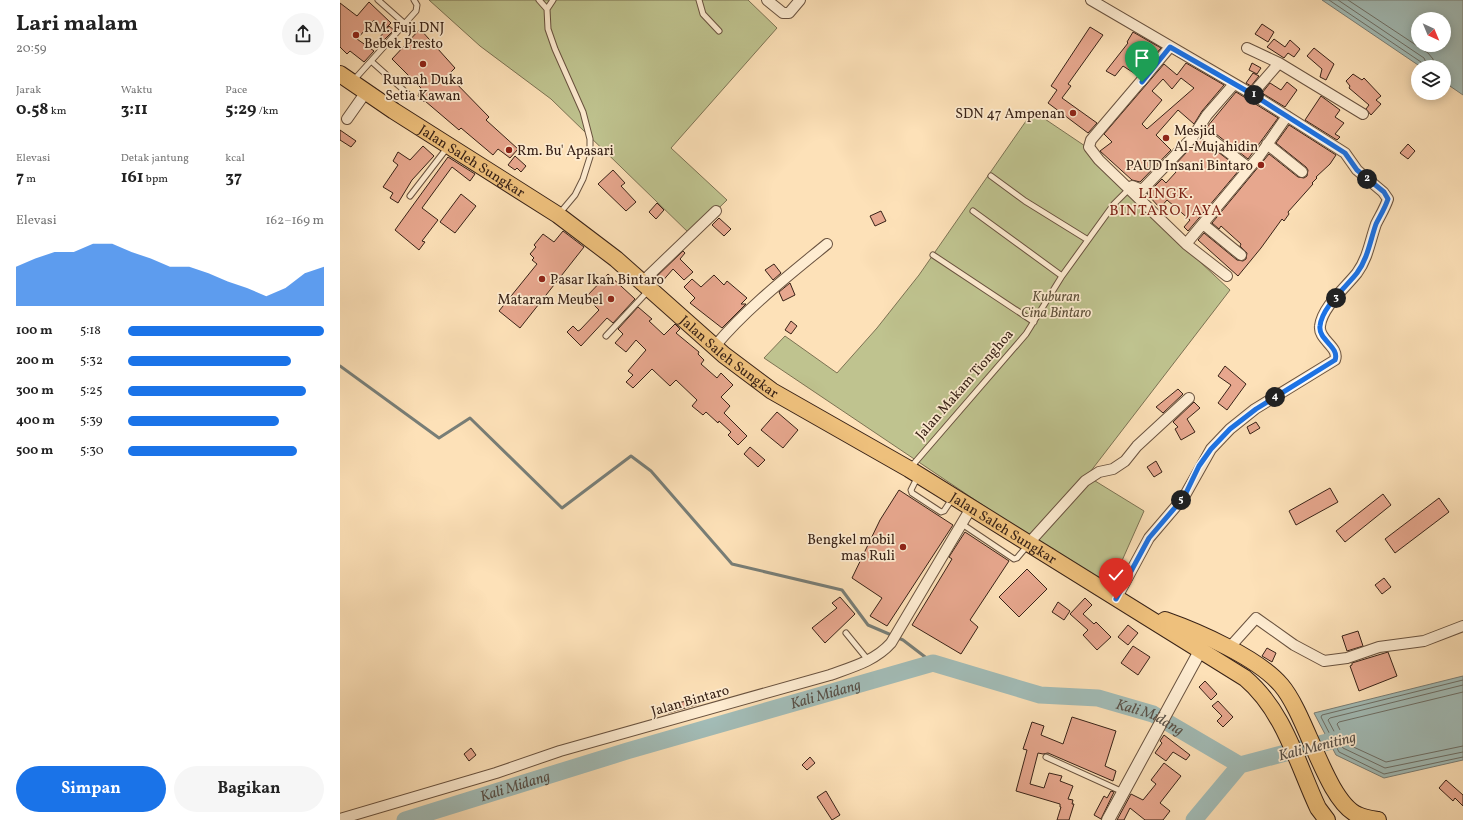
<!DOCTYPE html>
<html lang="id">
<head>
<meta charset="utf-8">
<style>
  body { margin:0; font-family:Vollkorn,serif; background:#f6f6f6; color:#222; height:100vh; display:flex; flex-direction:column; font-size:15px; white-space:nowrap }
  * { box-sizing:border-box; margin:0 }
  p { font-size:13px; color:#767676 }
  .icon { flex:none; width:22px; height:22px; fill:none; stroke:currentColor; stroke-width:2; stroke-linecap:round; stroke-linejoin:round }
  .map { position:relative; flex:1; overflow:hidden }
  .sheet { display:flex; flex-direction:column; background:#fff; width:340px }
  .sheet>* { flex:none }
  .needle { width:26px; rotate:136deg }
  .buttons { position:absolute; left:1071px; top:12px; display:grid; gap:8px }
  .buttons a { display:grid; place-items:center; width:40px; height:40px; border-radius:50%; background:#fff; box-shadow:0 2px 10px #0003; font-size:20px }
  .pin { position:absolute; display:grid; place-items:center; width:34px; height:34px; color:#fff; margin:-41px -17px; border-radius:50% 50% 50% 0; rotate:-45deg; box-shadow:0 0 4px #0007 }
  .pin .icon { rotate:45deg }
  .km { position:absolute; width:20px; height:20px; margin:-10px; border-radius:50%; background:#222; color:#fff; font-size:11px; line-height:20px; text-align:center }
  .round { display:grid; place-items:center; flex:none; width:42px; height:42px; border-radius:21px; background:#f6f6f6 }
  .headline { display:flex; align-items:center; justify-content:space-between; height:68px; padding:0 16px }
  h1 { font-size:22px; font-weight:700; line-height:30px }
  .metrics { display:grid; grid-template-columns:repeat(3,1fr); gap:6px; height:68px; padding:4px 16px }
  .metrics div { display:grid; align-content:center }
  .metrics b { font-size:17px; font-weight:700 }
  .metrics small { font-size:11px; font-weight:400 }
  .metrics p { font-size:11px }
  .chart { height:112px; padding:8px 16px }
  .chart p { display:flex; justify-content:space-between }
  .chart svg { width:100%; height:72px; margin-top:4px; fill:#1a73e8; opacity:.7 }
  .button { display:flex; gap:8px; margin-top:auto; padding:8px 16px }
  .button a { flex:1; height:46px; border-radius:24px; background:#1a73e8; color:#fff; font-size:16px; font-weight:700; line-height:46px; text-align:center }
  .button a+a { background:#f6f6f6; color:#222 }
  ul { padding:0 16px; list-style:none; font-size:13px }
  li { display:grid; grid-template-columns:64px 48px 1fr; align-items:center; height:30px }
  li i { height:10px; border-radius:5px; background:#1a73e8 }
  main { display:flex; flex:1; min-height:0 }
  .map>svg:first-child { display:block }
  .green { fill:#bfc38f; stroke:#7c7253 }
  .water { fill:#a2bcb7; stroke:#787e77; fill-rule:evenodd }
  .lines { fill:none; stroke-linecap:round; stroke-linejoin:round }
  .shore { stroke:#6d6f67; stroke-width:1 }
  .stream { stroke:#787e77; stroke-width:3 }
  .river { stroke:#a2bcb7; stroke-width:17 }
  .building { fill:#e7a78e; stroke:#382217; fill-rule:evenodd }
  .service-casing { stroke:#69523f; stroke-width:7 }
  .minor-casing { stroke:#69523f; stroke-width:12 }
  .tertiary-casing { stroke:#69523f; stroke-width:14 }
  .trunk-casing { stroke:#382217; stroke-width:18 }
  .service { stroke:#feecd1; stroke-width:5 }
  .minor { stroke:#feecd1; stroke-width:10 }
  .tertiary { stroke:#feecd1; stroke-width:12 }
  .trunk { stroke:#eec07c; stroke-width:16 }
  .route-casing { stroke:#fff; stroke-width:8 }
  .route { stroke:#1a73e8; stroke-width:5 }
  .poi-dot { fill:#8f2418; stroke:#feecd1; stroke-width:1.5 }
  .labels { text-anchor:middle; stroke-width:3.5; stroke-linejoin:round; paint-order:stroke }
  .poi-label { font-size:14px; fill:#382217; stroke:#feecd1; text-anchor:start }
  .street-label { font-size:14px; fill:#382217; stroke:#feecd1 }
  .park-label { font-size:14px; font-style:italic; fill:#60523b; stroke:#feecd1 }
  .neighbourhood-label { font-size:15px; letter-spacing:1px; fill:#7a1f14; stroke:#feecd1 }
  .water-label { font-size:15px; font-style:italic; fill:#585047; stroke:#feecd1 }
</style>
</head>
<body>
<main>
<section class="sheet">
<div class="headline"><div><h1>Lari malam</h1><p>20:59</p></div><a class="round"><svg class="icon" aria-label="share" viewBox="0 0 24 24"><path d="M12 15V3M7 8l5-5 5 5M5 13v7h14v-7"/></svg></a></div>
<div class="metrics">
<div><p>Jarak</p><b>0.58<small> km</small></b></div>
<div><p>Waktu</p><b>3:11</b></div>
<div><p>Pace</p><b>5:29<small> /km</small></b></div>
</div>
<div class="metrics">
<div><p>Elevasi</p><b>7<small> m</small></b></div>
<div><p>Detak jantung</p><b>161<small> bpm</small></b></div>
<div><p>kcal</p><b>37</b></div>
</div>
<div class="chart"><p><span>Elevasi</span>162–169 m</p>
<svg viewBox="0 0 160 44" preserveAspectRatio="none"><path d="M0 44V20L10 15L20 11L30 11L40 6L50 6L60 11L70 15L80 20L90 20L100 24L110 29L120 33L130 38L140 33L150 24L160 20V44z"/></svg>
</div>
<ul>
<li><b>100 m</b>5:18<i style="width:100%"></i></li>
<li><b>200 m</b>5:32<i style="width:83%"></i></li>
<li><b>300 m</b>5:25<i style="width:91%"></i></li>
<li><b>400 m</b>5:39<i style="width:77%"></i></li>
<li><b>500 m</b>5:30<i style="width:86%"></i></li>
</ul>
<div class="button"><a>Simpan</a><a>Bagikan</a></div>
</section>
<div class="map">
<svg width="1123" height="820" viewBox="0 0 1123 820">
  <rect width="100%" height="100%" fill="#fde1b8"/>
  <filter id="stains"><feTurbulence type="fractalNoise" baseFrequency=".005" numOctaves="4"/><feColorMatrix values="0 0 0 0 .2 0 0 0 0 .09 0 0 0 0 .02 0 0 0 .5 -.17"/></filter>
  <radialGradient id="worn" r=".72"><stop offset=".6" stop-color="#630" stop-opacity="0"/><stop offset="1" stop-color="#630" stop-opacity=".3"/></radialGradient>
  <!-- green -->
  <path class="green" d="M89,0H408L437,28L331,148L387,200L351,235L211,99L140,46Z
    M693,111L745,146L762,170L890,290L747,476L804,511L769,590L424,358L445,336L497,373L537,328L579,275Z"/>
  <!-- water -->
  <path class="water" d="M982,0H1123V95L1104,82V67H1081ZM1078,19H1104V45H1078Z
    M1123,676V760L1044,778L996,755L974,713Z"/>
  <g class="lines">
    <!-- shore -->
    <path class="shore" d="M989,0L1081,62L1083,67
      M998,0L1084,58L1088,67
      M1008,0L1088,53L1093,59L1094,67
      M1123,680L982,715L981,717L999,752L1044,774L1123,757
      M1123,685L990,718L988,720L1003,748L1045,768L1123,752
      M1123,692L999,722L997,724L1007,744L1046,762L1123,746"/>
    <!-- stream -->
    <path class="stream" d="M0,366L99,438L130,418L222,508L291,456L311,471L392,564L502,590L528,625L563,640L593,663"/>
    <!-- river -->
    <g class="river">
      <path id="s1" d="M65,820L287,751L593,663L700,695L758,698L813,714L900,765"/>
      <path d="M854,820L900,765L1010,736"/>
    </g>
  </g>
  <!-- building -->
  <path class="building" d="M29,2L51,23L44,30L34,20L17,39L34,51L24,62L10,51L7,54L0,47V3L17,16Z
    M922,24L934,32L928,42L915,34Z
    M49,26L54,30L44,40L40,37Z
    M750,27L763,35L728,84L731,86L722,98L757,123L748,133L708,103L717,90L711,86Z
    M80,29L115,68L108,75L149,117L146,120L178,149L170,158L158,149L153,155L121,128L119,130L85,101L84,102L78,96L81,88L52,59Z
    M793,32L821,48L797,75L783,66L775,76L766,71L788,43L787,42Z
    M934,39L945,47L950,40L960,49L954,57L948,53L944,58L927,47Z
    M974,48L994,64L986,80L980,77L982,69L967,56Z
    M846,63L884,85L862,111L854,124L838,110L816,135L831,150L800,182L792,180L760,151L772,142L764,134L824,64L837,75ZM841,78L854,88L807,129L802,124L822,100L812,91L823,79L832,89Z
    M912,63L921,68L917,74L909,70Z
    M913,73L919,76L911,86L906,83Z
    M1013,74L1022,80L1024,78L1041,96L1036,100L1041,104L1031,115L1026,109L1029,105L1009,88L1010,86L1006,81Z
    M947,82L957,90L945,107L922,93L930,83L941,90Z
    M896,92L938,118L908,159L867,127Z
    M981,96L1000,110L995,117L1004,123L995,134L1000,137L997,140L965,120Z
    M949,125L996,155L990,164L976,177L977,178L972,183L973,184L948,212L949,214L944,221L942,219L921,248L898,276L858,240L864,233L897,260L903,261L906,259L907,253L900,246L901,244L881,226L879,229L872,223L929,154L958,177L964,178L967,176L968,170L966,167L936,143Z
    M0,130L16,141L11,147L0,140Z
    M860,138L900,169L848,231L844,227L850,220L827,200L820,208L807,194L822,179L826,183L836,172L832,168Z
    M1068,144L1075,151L1068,159L1060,153Z
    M83,146L94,156L72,180L58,203L50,198L53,193L43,187L58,165L53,161L58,152L70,160Z
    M175,156L186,166L181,172L177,168L175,170L168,165Z
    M108,157L135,174L130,181L112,167L82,208L98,220L82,241L85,242L79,250L55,230Z
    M273,170L285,183L281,186L296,202L286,211L258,184Z
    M121,194L136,206L115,233L100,222Z
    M317,203L324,210L316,219L309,212Z
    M541,211L546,221L535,226L530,216Z
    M379,218L391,229L384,236L372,225Z
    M223,231L244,247L180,328L159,311L197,264L192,260L194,258L190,254L196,247L194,245L203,234L214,242Z
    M343,251L345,253L340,259L353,272L344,280L333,269L320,284L314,279Z
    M434,264L441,273L433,280L425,270Z
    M268,274L295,299L273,323L267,318L241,346L227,332L233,326L238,331L240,330L259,310L246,297Z
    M374,275L384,285L387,281L407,298L401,304H406L382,328L350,303L355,298L344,287L352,279L361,287Z
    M450,283L455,295L443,301L439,292Z
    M298,307L312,319L309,321L324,335L335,324L340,329L336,333L359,352L358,354L364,360L361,364L377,378L381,373L393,385L381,397L390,406L384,413L407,436L398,445L388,435L391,432L379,421L378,423L366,412L363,415L352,406L357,400L336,380L330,386L312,369L293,388L286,382L293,375L288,371L306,350L296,340L286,352L275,343L283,334L278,329Z
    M451,321L457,326L451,334L445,330Z
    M885,366L906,384L887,410L878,403L891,385L878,376Z
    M838,389L843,394L823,413L816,407Z
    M854,402L860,408L847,419L855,432L841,440L835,429L838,427L833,422Z
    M437,412L458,430L443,448L421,430Z
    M916,422L920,428L910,434L907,427Z
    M410,447L425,460L418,467L404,454Z
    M816,461L822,472L814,477L807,467Z
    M990,488L998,502L956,525L949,511Z
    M559,490L613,525L547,626L530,616L542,598L512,578L540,520Z
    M1043,494L1051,505L1005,542L996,531Z
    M1099,498L1109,512L1055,553L1045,539Z
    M625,532L669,561L630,620L638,627L621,654L572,625L612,559L609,557Z
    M687,569L707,589L679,617L659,597Z
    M1044,578L1051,587L1042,594L1035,585Z
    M500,597L515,614L485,643L472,628L497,608L492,603Z
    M745,598L752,605L743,614L754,624L756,622L771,637L757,650L743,635L748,630L730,614Z
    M718,602L730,611L724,620L712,612Z
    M788,625L798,633L788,645L778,637Z
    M1018,631L1023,646L1007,651L1002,636Z
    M793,646L810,657L798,675L781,663Z
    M927,648L936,653L932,662L922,656Z
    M1048,652L1057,676L1019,691L1010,666L1012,665V663Z
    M865,681L877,694L871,700L859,687Z
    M358,699L359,704L328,713L326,705Z
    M878,701L893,717L883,727L877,721L882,716L872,706Z
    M732,717L776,731L765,766L776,771L773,781L708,753L703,754L698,753L690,784L704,788L709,773L722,776L720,781L733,786L728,799L733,800L732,804H734L729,820H717L721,807H720V804L676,791L687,750L683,749L692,722L704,726L701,735L723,744Z
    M824,735L850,755L846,760L833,752L826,761L815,753L822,743L820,741Z
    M131,748L136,755L129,761L124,754Z
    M470,757L475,763L467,770L462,765Z
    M824,763L841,776L820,803L830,811L823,820H805L790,808L784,820H777L791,794L803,800L816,784L811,780Z
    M1106,780L1123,795V806L1115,798L1113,801L1099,788Z
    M486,791L500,815L492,820L477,797Z
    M771,791L774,792L761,819L754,815L764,796L767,798Z"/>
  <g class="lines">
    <defs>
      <path id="service" d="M38,0L64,23
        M199,0L207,9L208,29L215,49L243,112L250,139V157L243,179L235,195L219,214
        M359,0L363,14L379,31
        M207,9L213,0
        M31,61L68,94
        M13,81L76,11L77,5L74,0
        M651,176L685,201L748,240
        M70,196L107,148
        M633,211L722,276
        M593,255L694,322
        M266,336L308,291
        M571,467L686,334L722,276L774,204L789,189
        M578,476L571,490L572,493L601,512L604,511L612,499
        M622,524L674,559L677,558L688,545
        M506,633L528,660
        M706,757L783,792"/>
      <path id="minor" d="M427,0L443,13H449L460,0
        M751,0L912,94L1005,153L1017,170L1043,192L1048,199C1045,208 1040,216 1036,224C1030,241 1028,258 1017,273C1006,287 982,307 980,326C978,340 1000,347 995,360L915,409L890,429L871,449L844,497L809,538L776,599
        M830,47L751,140L749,147L759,160L846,244L887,276
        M907,48L939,63
        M912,94L939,63L1023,114
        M7,119L26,92
        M858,129L909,168
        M927,144L962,172
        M789,189L792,186L802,190L852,138L867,115L894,84
        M863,224L901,255
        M846,244L920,155L947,116
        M302,282L376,211
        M375,346C408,307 448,276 487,244
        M688,544L745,481L759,472L773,469L785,461L797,446L849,398
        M889,648L916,618L954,645L984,661L1007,658L1039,647L1084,641L1123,626
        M0,819L156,773L220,751L490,675C512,667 535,661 551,643L631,508"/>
      <path id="tertiary" d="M768,820L860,651"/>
      <g id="trunk">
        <path id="s2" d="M0,74L54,111L218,215L276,259L384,355L432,391L569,469L905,678C944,711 957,763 978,808L987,820"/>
        <path d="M825,620C859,632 918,658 941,685C967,715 986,801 1018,815C1024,818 1032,819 1038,820"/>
      </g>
    </defs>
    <!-- service casing -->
    <use href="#service" class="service-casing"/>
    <!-- minor casing -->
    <use href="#minor" class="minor-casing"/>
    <!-- tertiary casing -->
    <use href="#tertiary" class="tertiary-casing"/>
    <!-- trunk casing -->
    <use href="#trunk" class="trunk-casing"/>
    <!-- service -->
    <use href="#service" class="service"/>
    <!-- minor -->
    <use href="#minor" class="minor"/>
    <!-- tertiary -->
    <use href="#tertiary" class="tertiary"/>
    <!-- trunk -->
    <use href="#trunk" class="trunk"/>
  </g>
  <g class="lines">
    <defs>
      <path id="route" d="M776,599L809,538L844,497L859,466L871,449L890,429L916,409L995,360C1000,347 978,340 980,326C982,307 1006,287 1017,273C1028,258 1030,241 1036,224C1040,216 1045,208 1048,199L1044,192L1017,170L1005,153L912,94L830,47L802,82"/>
    </defs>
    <!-- route casing -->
    <use href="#route" class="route-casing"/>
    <!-- route -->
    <use href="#route" class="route"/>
  </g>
  <!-- markers -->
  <g class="poi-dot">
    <circle cx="16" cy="35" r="4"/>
    <circle cx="83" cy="64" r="4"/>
    <circle cx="733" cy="113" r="4"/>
    <circle cx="826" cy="138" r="4"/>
    <circle cx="169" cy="150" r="4"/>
    <circle cx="921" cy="165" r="4"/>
    <circle cx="202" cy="279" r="4"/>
    <circle cx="271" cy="299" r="4"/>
    <circle cx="563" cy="547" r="4"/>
  </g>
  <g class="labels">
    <!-- poi labels -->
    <g class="poi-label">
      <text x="24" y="32">RM. Fuji DNJ<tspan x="24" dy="16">Bebek Presto</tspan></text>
      <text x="83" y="84" text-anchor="middle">Rumah Duka<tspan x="83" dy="16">Setia Kawan</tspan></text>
      <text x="725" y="118" text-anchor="end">SDN 47 Ampenan</text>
      <text x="834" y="135">Mesjid<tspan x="834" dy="16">Al-Mujahidin</tspan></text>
      <text x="177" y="155">Rm. Bu' Apasari</text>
      <text x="913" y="170" text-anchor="end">PAUD Insani Bintaro</text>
      <text x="210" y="284">Pasar Ikan Bintaro</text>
      <text x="263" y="304" text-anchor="end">Mataram Meubel</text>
      <text x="555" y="544" text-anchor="end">Bengkel mobil<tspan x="555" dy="16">mas Ruli</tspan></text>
    </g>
    <!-- street labels -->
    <g class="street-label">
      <text dy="5" stroke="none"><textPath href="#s2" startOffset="158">Jalan Saleh Sungkar</textPath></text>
      <text dy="5" stroke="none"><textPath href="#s2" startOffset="482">Jalan Saleh Sungkar</textPath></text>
      <text transform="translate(624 384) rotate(-49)" y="5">Jalan Makam Tionghoa</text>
      <text dy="5" stroke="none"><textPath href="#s2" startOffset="806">Jalan Saleh Sungkar</textPath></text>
      <text transform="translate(350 700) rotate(-16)" y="5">Jalan Bintaro</text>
    </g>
    <!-- park labels -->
    <g class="park-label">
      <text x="716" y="301">Kuburan<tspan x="716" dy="16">Cina Bintaro</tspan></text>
    </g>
    <!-- neighbourhood labels -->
    <g class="neighbourhood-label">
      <text x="826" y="198">LINGK.<tspan x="826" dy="17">BINTARO JAYA</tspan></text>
    </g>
    <!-- water labels -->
    <g class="water-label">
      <text dy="5" stroke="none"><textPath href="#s1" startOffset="439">Kali Midang</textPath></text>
      <text dy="5" stroke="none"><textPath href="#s1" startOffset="776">Kali Midang</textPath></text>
      <text transform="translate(977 746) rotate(-14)" y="5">Kali Meniting</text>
      <text dy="5" stroke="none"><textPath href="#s1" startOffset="115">Kali Midang</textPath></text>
    </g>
  </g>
  <rect width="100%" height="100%" filter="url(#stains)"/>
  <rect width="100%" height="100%" fill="url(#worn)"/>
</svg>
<div class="buttons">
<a><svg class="needle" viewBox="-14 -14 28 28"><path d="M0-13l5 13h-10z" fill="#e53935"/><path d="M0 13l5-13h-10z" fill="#767676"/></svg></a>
<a><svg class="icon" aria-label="layers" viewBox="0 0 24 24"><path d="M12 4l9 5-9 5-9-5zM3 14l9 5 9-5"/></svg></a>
</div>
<div class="pin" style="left:802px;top:82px;background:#1e9e55"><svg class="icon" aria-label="arrive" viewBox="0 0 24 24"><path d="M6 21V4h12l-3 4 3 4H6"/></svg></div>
<div class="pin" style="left:776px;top:599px;background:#d93025"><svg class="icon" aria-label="check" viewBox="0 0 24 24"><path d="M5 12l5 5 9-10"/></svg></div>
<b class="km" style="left:914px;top:95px">1</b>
<b class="km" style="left:1027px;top:179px">2</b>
<b class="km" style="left:996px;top:298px">3</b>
<b class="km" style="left:935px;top:397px">4</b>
<b class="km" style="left:841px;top:500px">5</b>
</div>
</main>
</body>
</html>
